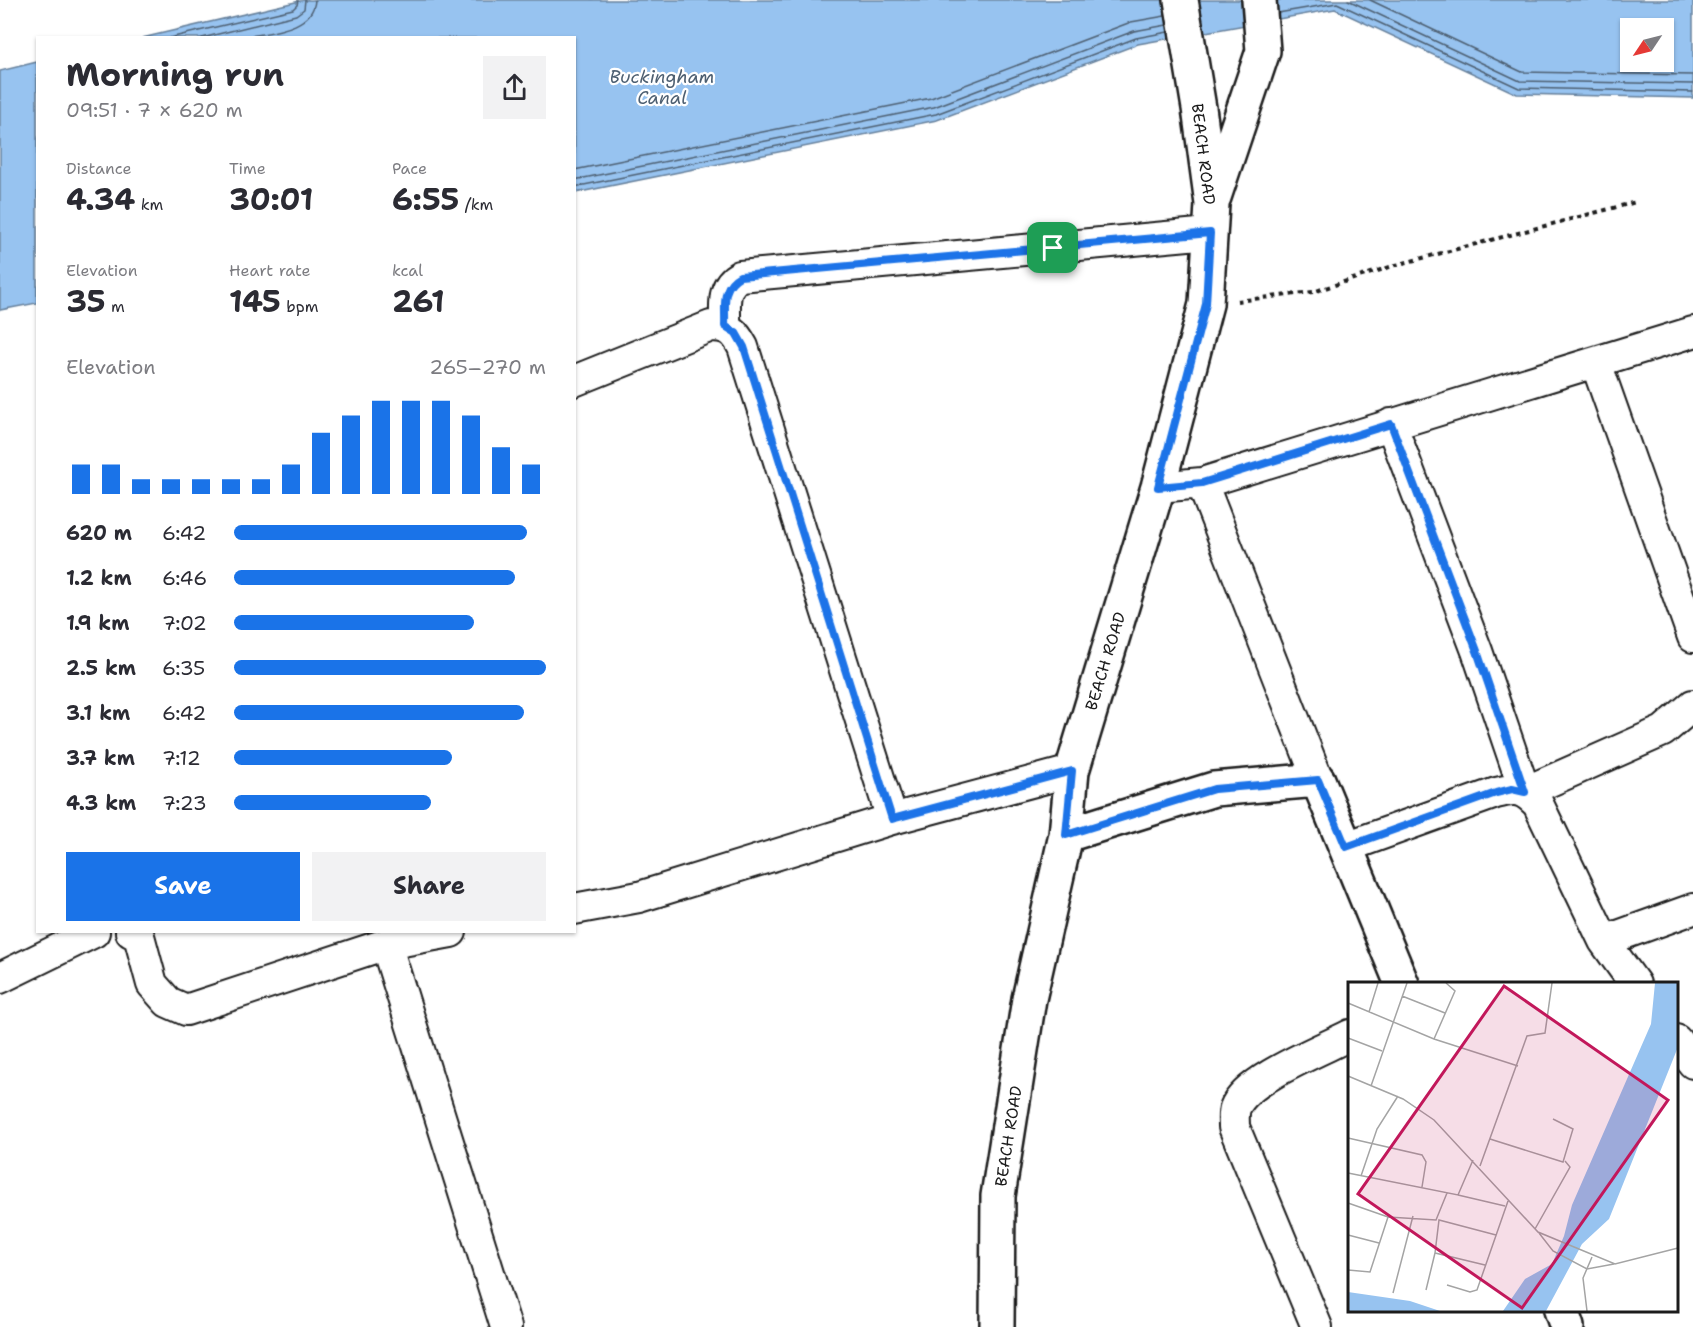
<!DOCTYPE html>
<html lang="en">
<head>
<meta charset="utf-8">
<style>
  body { margin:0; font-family:"Shantell Sans",sans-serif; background:#f2f2f3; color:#2b2b33; height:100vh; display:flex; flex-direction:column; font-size:22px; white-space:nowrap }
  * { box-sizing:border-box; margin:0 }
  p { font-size:20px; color:#7c7c81 }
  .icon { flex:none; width:33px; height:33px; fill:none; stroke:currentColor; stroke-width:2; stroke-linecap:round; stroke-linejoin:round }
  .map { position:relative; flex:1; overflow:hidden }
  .details { position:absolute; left:36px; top:36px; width:540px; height:897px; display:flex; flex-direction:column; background:#fff; border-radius:0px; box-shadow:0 2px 4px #0004 }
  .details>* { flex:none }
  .needle { width:39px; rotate:235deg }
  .tools { position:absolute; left:1620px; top:18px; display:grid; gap:12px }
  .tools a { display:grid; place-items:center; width:54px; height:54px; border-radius:0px; background:#fff; box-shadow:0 2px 4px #0004; font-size:30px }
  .pin { position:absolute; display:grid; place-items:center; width:51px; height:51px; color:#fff; margin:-26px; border-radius:12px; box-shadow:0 3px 9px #0006 }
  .round { display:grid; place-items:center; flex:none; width:63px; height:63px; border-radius:0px; background:#f2f2f3 }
  .overview { display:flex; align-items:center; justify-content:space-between; height:102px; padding:0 30px }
  h1 { font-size:33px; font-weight:700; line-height:45px }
  .figures { display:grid; grid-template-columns:repeat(3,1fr); gap:9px; height:102px; padding:6px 30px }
  .figures div { display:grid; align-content:center }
  .figures b { font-size:30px; font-weight:700 }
  .figures small { font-size:16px; font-weight:400 }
  .figures p { font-size:16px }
  .chart { height:168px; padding:12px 30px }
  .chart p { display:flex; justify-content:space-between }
  .chart svg { width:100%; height:108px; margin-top:6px; stroke:#1a73e8; stroke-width:6 }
  .action { display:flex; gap:12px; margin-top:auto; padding:12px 30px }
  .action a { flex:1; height:69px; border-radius:0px; background:#1a73e8; color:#fff; font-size:24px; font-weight:700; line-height:69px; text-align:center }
  .action a+a { background:#f2f2f3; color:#2b2b33 }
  ul { padding:0 30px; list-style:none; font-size:20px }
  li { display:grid; grid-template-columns:96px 72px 1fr; align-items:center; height:45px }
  li i { height:15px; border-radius:8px; background:#1a73e8 }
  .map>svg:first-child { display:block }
  .water { fill:#97c3f0; stroke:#66809b; stroke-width:1.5; fill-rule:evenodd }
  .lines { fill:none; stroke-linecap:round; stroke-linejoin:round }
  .shore { stroke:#4d5f71; stroke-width:1.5 }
  .street-casing { stroke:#1c1c1c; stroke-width:34 }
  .secondary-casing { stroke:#1c1c1c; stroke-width:38 }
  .path { stroke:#1c1c1c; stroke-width:4; stroke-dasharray:4.5 4.5; stroke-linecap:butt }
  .street { stroke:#fff; stroke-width:30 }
  .secondary { stroke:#fff; stroke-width:33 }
  .route-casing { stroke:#fff; stroke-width:12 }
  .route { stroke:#1a73e8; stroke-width:8 }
  .labels { text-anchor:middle; stroke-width:4.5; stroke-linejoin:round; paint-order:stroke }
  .street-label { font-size:16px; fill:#1c1c1c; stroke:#fff }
  .water-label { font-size:18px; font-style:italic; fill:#4d5f71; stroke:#fff }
  .inset-road { fill:none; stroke:#a4a4a4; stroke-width:1.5 }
  .view { fill:#c2185b; fill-opacity:0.15; stroke:#c2185b; stroke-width:3 }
  .inset-edge { fill:none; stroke:#1c1c1c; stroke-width:3 }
</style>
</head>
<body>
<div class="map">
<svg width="1693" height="1327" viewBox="0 0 1693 1327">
  <rect width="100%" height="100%" fill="#fff"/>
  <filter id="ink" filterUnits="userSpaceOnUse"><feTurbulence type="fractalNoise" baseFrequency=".0167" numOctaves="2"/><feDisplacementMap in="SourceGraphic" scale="12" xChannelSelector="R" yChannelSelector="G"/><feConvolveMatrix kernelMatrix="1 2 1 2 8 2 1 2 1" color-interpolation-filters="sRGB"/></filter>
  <g filter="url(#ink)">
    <!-- water -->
    <path class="water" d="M304,0H1693V98L1517,94L1335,9L1138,44L937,120L575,193L574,38H142ZM1630,28H1664V62H1630Z
      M37,62V303L0,310V71Z"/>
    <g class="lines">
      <!-- shore -->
      <path class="shore" d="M1348,0L1520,81L1693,84
        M1370,0L1522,72L1693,75
        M1278,13L1337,3L1519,88L1693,92
        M169,38L293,9L297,5L298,0
        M202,38L296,15L304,9L305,0
        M242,38C265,32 313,31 315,0
        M574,170L931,98L1131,22L1165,16
        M574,180L934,107L1134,31L1167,25
        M574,187L936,114L1136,38L1168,32"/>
      <defs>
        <path id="street" d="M725,326C726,307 720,287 740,276L1210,233
          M1596,363L1693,637
          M574,381L711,326C729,326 735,332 743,347L892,819
          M1391,424L1477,651L1525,792L1663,731L1693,705
          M1202,483L1318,780
          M1158,487L1202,483L1693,332
          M1346,847L1496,793C1517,788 1522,788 1538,804L1604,941L1635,984
          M574,909L639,897L892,819L1072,771
          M131,932L139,936L152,984L168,1002L186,1010L386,944L451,932
          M1604,941L1693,909
          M386,944L506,1327
          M0,978L94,932
          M1676,1040L1693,1063
          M1317,1327L1234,1127C1234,1121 1233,1114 1235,1108C1246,1079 1321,1050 1350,1035"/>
        <path id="secondary" d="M1214,197L1263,51L1259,0
          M1066,835L1214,789L1318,780L1402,984
          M1561,1310L1567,1327
          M997,1327L998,1196L1029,999L1066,835L1072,771L1158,487L1206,304L1212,204L1199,108L1181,0"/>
      </defs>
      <!-- street casing -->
      <use href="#street" class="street-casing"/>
      <!-- secondary casing -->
      <use href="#secondary" class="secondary-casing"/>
      <!-- path -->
      <path class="path" d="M1237,301L1313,292L1396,265L1636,202"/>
      <!-- street -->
      <use href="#street" class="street"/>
      <!-- secondary -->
      <use href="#secondary" class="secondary"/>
    </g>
  </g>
  <g class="lines" filter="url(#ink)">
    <defs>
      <path id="route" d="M1210,233L1206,304L1158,487L1202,483L1391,424L1477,651L1525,792L1512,789L1496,793L1346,847L1318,780L1214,789L1066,835L1072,771L892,819L744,347L736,333L725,326C726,306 720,287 740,276Z"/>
    </defs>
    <!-- route casing -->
    <use href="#route" class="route-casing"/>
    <!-- route -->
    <use href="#route" class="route"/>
  </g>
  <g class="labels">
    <!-- street labels -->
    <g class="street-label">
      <text transform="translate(1204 154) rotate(83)" y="6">BEACH ROAD</text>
      <text transform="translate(1105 661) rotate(-73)" y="6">BEACH ROAD</text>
      <text transform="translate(1008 1136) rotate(-81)" y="6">BEACH ROAD</text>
    </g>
    <!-- water labels -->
    <g class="water-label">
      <text x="662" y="83">Buckingham<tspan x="662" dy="21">Canal</tspan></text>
    </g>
  </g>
  <!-- overview -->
  <g transform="translate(1348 982)">
    <rect width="330" height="330" fill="#fff"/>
    <path d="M307,1H330V65L261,237L234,262L198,329H155L177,297L204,282L216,254L224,223L303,42ZM0,310L62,319L92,329H0Z" fill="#97c3f0"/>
    <path class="inset-road" d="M54,14L97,31M0,21L86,57L170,84M21,30L30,1M0,56L34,69M86,57L107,9L98,1M0,94L55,117L86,138L190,250L267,282L330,266M23,104L59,1M0,156L74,173L78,180L74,205M142,157L215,180L225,147L205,137M132,184L179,54L197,51L204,1M0,191L110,213L125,178M13,194L29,147L50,114M110,213L157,224M0,221L40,235L88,238L99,211M187,247L222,185L217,179M191,251L205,269L239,287L266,282M0,253L31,261M87,271L91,238L148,253M0,288L22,290L40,235M99,303L122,310L129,308L160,219M78,308L87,271L137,283M45,311L65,234M239,329L235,296L244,275"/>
    <path class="view" d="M156,4L320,118L174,326L10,212Z"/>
    <rect width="330" height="330" class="inset-edge"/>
  </g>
</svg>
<div class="tools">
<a><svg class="needle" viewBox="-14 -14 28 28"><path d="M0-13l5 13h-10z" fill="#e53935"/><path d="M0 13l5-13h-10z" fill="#7c7c81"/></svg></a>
</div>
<div class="pin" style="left:1053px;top:248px;background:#1e9e55"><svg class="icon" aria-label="arrive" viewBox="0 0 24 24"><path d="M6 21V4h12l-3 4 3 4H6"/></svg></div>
<section class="details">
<div class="overview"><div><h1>Morning run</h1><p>09:51 · 7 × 620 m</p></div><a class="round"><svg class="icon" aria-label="share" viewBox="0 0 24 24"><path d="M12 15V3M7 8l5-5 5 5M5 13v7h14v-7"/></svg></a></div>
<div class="figures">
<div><p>Distance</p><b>4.34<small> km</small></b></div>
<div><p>Time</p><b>30:01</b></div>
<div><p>Pace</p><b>6:55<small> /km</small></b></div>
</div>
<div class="figures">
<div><p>Elevation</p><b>35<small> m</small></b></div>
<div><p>Heart rate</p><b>145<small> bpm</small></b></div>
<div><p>kcal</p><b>261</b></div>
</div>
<div class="chart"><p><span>Elevation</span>265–270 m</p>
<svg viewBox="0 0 160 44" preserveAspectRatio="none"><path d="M5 44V32M15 44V32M25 44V38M35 44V38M45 44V38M55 44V38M65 44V38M75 44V32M85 44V19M95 44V12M105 44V6M115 44V6M125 44V6M135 44V12M145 44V25M155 44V32"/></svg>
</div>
<ul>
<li><b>620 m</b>6:42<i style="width:94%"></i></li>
<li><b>1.2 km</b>6:46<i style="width:90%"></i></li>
<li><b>1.9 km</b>7:02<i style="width:77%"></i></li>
<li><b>2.5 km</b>6:35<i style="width:100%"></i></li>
<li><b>3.1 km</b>6:42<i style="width:93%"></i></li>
<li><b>3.7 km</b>7:12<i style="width:70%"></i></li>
<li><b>4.3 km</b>7:23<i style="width:63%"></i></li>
</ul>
<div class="action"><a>Save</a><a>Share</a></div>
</section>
</div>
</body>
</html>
